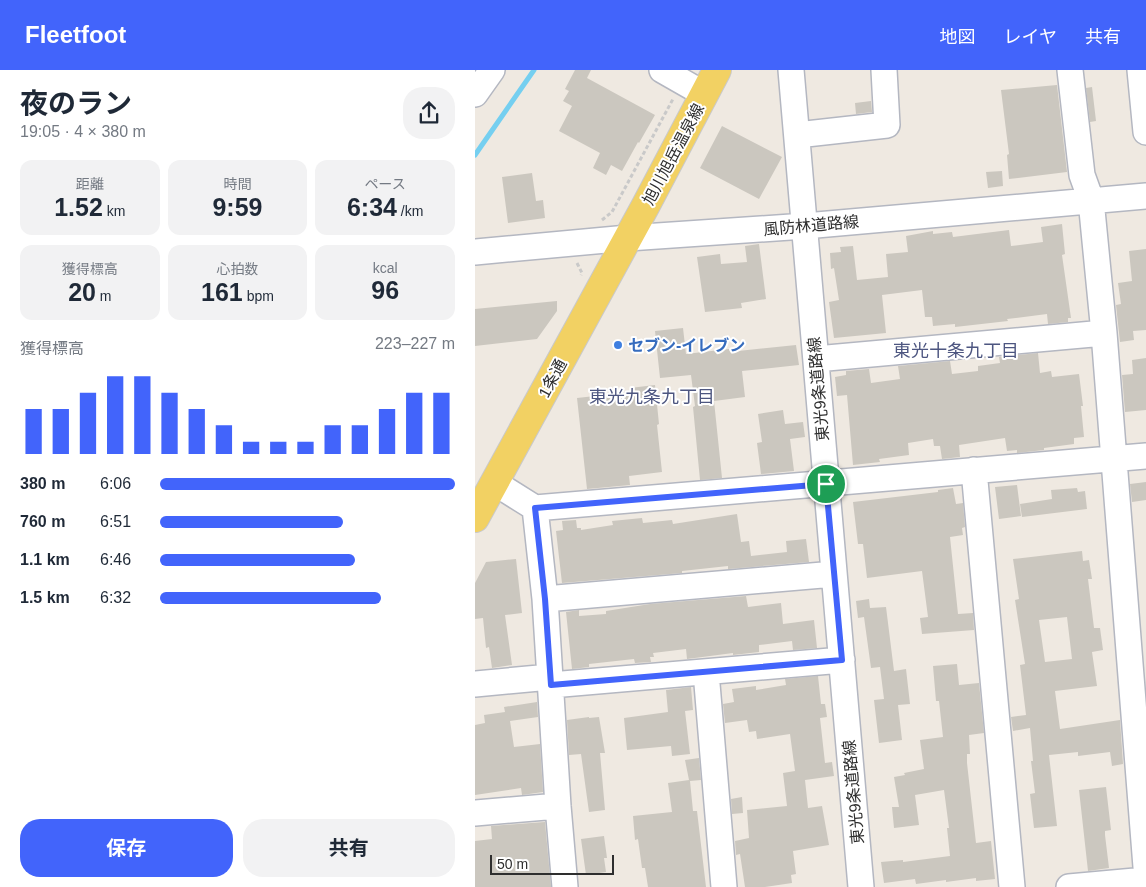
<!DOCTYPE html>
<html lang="ja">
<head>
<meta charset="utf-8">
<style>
  body { margin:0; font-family:Arial,"Noto Sans JP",sans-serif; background:#f2f2f3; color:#1f2937; height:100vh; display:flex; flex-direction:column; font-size:19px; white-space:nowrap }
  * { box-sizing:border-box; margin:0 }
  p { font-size:16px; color:#747a83 }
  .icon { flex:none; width:28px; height:28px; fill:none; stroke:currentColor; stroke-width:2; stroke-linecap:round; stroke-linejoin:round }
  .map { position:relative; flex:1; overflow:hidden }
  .sheet { display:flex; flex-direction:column; background:#fff; width:475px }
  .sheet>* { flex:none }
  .scale { position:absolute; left:15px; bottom:12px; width:124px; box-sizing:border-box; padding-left:5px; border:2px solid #2e2e2e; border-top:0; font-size:14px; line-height:18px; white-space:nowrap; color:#2e2e2e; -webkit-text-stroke:4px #fff; paint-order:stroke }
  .pin { position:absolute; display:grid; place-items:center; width:42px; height:42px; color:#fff; margin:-21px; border:2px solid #fff; border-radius:50%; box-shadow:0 1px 5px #0007 }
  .round { display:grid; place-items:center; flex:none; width:52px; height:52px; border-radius:20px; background:#f2f2f3 }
  .summary { display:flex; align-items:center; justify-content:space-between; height:85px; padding:0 20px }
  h1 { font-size:28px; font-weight:700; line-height:38px }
  .figures { display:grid; grid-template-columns:repeat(3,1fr); gap:8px; height:85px; padding:5px 20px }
  .figures div { display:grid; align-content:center; border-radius:12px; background:#f2f2f3; text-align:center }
  .figures b { font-size:25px; font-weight:700 }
  .figures small { font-size:14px; font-weight:400 }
  .figures p { font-size:14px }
  .chart { height:140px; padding:10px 20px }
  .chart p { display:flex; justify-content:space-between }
  .chart svg { width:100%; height:90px; margin-top:5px; stroke:#4264fb; stroke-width:6 }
  .button { display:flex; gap:10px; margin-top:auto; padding:10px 20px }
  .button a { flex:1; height:58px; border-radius:20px; background:#4264fb; color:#fff; font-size:20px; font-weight:700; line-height:58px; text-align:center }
  .button a+a { background:#f2f2f3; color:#1f2937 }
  ul { padding:0 20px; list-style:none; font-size:16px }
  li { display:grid; grid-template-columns:80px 60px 1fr; align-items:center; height:38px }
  li i { height:12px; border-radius:6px; background:#4264fb }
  header { display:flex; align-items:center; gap:30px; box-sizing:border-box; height:70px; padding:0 25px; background:#4264fb; color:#fff }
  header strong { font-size:24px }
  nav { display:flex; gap:28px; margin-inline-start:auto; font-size:18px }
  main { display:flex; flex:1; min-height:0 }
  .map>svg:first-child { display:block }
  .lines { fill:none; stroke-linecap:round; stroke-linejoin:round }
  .stream { stroke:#75cff0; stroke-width:5 }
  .building { fill:#cbc7bf; fill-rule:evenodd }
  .minor-casing { stroke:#b4b7c1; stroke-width:28 }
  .major-casing { stroke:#c9c9c9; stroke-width:30 }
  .path { stroke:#c9c9c9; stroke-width:3; stroke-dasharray:4 2.5; stroke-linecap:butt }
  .minor { stroke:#fff; stroke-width:25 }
  .major { stroke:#f2d163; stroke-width:28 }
  .route-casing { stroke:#fff; stroke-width:10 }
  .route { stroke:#4264fb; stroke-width:6 }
  .shop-dot { fill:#3f7fe0; stroke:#fff; stroke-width:2 }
  .labels { text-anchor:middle; stroke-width:4; stroke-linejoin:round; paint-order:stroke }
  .street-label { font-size:16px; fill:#2e2e2e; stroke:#fff }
  .shop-label { font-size:16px; font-weight:bold; fill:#366cbe; stroke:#fff; text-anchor:start }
  .neighbourhood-label { font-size:18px; fill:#4d5680; stroke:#fff }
</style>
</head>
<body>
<header>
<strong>Fleetfoot</strong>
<nav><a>地図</a><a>レイヤ</a><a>共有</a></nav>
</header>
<main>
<section class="sheet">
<div class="summary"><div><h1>夜のラン</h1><p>19:05 · 4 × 380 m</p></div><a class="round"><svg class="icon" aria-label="share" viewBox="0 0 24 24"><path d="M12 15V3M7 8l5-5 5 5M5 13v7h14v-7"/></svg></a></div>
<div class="figures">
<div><p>距離</p><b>1.52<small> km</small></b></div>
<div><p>時間</p><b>9:59</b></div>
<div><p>ペース</p><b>6:34<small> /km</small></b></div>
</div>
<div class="figures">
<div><p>獲得標高</p><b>20<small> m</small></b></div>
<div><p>心拍数</p><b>161<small> bpm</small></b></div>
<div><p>kcal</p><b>96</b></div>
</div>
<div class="chart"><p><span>獲得標高</span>223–227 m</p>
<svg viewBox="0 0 160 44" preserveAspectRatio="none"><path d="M5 44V22M15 44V22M25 44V14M35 44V6M45 44V6M55 44V14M65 44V22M75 44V30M85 44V38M95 44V38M105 44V38M115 44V30M125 44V30M135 44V22M145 44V14M155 44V14"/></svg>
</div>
<ul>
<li><b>380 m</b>6:06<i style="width:100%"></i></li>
<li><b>760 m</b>6:51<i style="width:62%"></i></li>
<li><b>1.1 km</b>6:46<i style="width:66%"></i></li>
<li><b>1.5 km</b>6:32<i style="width:75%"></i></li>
</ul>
<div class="button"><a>保存</a><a>共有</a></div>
</section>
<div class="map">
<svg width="671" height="817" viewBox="0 0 671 817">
  <rect width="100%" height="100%" fill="#efe9e1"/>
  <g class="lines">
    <!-- stream -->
    <path class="stream" d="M0,85L59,0"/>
  </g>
  <!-- building -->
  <path class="building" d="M100,0H116L112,8L180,45L164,73L163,72L147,101L136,95L131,105L118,98L125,83L84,61L97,36L88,31L94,21L90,19Z
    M582,15L592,102L534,109L532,85L534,84L526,20Z
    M617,17L621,51L615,52L611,18Z
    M396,31L397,42L381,44L380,33Z
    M247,56L307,87L284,129L225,98Z
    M527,101L528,116L513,118L511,102Z
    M57,103L61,131L68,130L70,148L33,153L27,107Z
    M587,154L590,184L587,185L596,248H593V252L573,254L572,244L532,249L533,251L480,257V254L458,256L457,247H450L447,220L407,225L411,263L359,268L354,232L364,230L359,198L356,199L355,183L366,182L365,177L378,176L382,210L413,207L411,184L433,182L431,166L458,161V164L477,162L478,167L534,160L536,176L568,172L566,157Z
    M284,174L291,229L266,233L267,238L230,242L222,187L245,184L246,194L272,192L270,176Z
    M671,179V260L658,261L659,270L645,272L641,235L646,234L643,213L657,211L654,181Z
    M82,231V241L62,269L0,276V239Z
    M208,258L211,284L262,278L263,281L321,275L324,295L267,301L270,327L239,331L247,408L225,410L218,337L220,336L216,305L185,308L180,261Z
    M563,283L565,303L576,301L577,307L604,304L608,336H606L609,367L599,368V374L569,378V380L542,383V380L532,381L530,368L484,375L485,387L467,389L465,376H459L458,369L433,373L434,385L404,389L405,392L378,395L372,325L362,326L360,307L371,305V301L394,299L396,313L425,309L423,296L475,291L477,304L503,301V296L525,293L524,287Z
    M671,288V340L650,342L647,305L658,304L657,290Z
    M180,315L184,354L182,355L187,402L154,406L155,415L112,419L102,328L156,322L155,318Z
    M308,340L310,354L328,352L330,367L315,369L319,401L286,404L282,373L287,372L283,344Z
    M671,412V430L657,432L655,414Z
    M542,415L546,446L524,449L520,417Z
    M478,418L481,434L488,433L490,457L487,458L488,465L475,467L483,544L498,543L499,560L447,564L445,548L453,547L447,501L392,508L388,474H383L378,432L463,422V420Z
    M602,418L603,422L610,421L612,439L547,447L545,434L577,429L576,420Z
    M262,444L266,472L274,471L276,486L312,482L311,471L331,469L334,492L253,499V496L207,501V503L87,513L81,461L88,460L87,451L101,450L102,458H106V460L138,455L137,451L167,448L168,453L197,450L198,454Z
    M607,481L608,491L614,490L617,509H613L619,558H625L628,580L617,582L622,616L580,621L585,659L645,650L648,694L637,696L635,682L603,686V682L574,685L582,756L559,758L555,724L560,723L556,691H558L555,658L538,661L536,647L551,645L545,595L550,594L540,530L544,529L538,489ZM592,547L597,589L570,592L564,550Z
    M41,489L47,543L30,545L37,595L17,598L14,577L11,578L8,548L0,549V513L11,492Z
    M271,526L273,537L306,533L308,554L339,550L342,578L318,580L317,571L284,575V582L258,585V583L212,589L211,579L178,583L179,587H175L176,592L160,593L159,589L114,594V597L97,599L91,542L104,540V546L131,544V541L175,534Z
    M394,529L395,538L411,537L419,601L431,599L435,634L423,635L427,670L404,673L399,630L409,629L405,597L396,598L389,547L383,548L381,531Z
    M482,594L484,615L504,613L509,663L494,665L495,684H492V693L501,773L516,771L520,809L501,811V808L471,812V810L441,814L440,809L409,813L406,792L428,790V792L475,786L472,758H474L469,720L440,725L444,755L419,758L417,737H424L419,707L430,705L429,703L449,699L445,670L468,667L464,631H461L458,596Z
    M343,606L346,634H350L352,647L345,648L350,693L357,692L359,706L330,710L333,738L347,736L354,775L318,781L321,804L316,805L317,813L290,817H270L265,784L261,785L260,771L274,768L272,740L312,736L308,703L320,701L315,664L282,669L281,661L274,662L272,650L250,653L248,634L259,632L257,619L281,616V620L311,615L310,609Z
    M216,617L218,640L210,641L215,684L197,686L196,676L152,680L149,648L193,642L191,620Z
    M62,632L63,647L35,651L39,677L65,674L68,722L47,725L46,718L0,725V655L10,653L9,645L30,642L29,637Z
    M114,647V648L124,647L130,683H125L130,740L114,742L106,684L94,685L92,650Z
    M224,688L226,710L215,711L218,741H222L231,817H173L170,798H167L163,769L160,770L158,746L197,742L193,713L214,710L210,690Z
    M631,717L636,760L630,761V765L634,798L613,801L604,720Z
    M267,727L268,743L257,744L256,729Z
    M70,752L76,817H0V771L17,769L16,756Z
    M129,766L132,788H129L131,802L111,805L106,769Z"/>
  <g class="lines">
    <defs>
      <path id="minor" d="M187,0L229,24
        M316,0L386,817
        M595,0L607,105L616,130L629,263L671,797
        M665,0L671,62
        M0,24L17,0
        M322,65L412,55L409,0
        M0,182L153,168L330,156L671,126
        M341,289L629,263
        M499,400L537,817
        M20,413L60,438L671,386
        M60,438L70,529L83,736L90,817
        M70,529L359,504
        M231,602L249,817
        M0,614L75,607
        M76,615L367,590
        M0,743L83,736
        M594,817L671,810"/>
      <path id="major" d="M0,448L171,135L242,0"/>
    </defs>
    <!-- minor casing -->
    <use href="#minor" class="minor-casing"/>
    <!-- major casing -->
    <use href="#major" class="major-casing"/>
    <!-- path -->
    <path class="path" d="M127,150L137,142L198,29
      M102,193L107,203L106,205"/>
    <!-- minor -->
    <use href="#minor" class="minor"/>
    <!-- major -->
    <use href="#major" class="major"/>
  </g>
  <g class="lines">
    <defs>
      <path id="route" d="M351,414L367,590L76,615L70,529L60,438Z"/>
    </defs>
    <!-- route casing -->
    <use href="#route" class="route-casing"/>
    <!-- route -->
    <use href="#route" class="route"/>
  </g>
  <!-- markers -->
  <circle class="shop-dot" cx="143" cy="275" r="5"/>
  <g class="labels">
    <!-- street labels -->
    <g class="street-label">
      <text transform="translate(198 84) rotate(-62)" y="6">旭川旭岳温泉線</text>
      <text transform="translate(336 155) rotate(-5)" y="6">風防林道路線</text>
      <text transform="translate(77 308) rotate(-62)" y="6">1条通</text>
      <text transform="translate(343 319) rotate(-95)" y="6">東光9条道路線</text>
      <text transform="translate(378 722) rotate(-95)" y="6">東光9条道路線</text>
    </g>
    <!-- shop labels -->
    <g class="shop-label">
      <text x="153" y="281">セブン-イレブン</text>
    </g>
    <!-- neighbourhood labels -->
    <g class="neighbourhood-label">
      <text x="481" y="287">東光十条九丁目</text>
      <text x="177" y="333">東光九条九丁目</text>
    </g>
  </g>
</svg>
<div class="scale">50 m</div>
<div class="pin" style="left:351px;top:414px;background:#1e9e55"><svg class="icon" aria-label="arrive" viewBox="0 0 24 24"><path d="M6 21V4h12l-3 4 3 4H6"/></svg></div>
</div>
</main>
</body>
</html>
